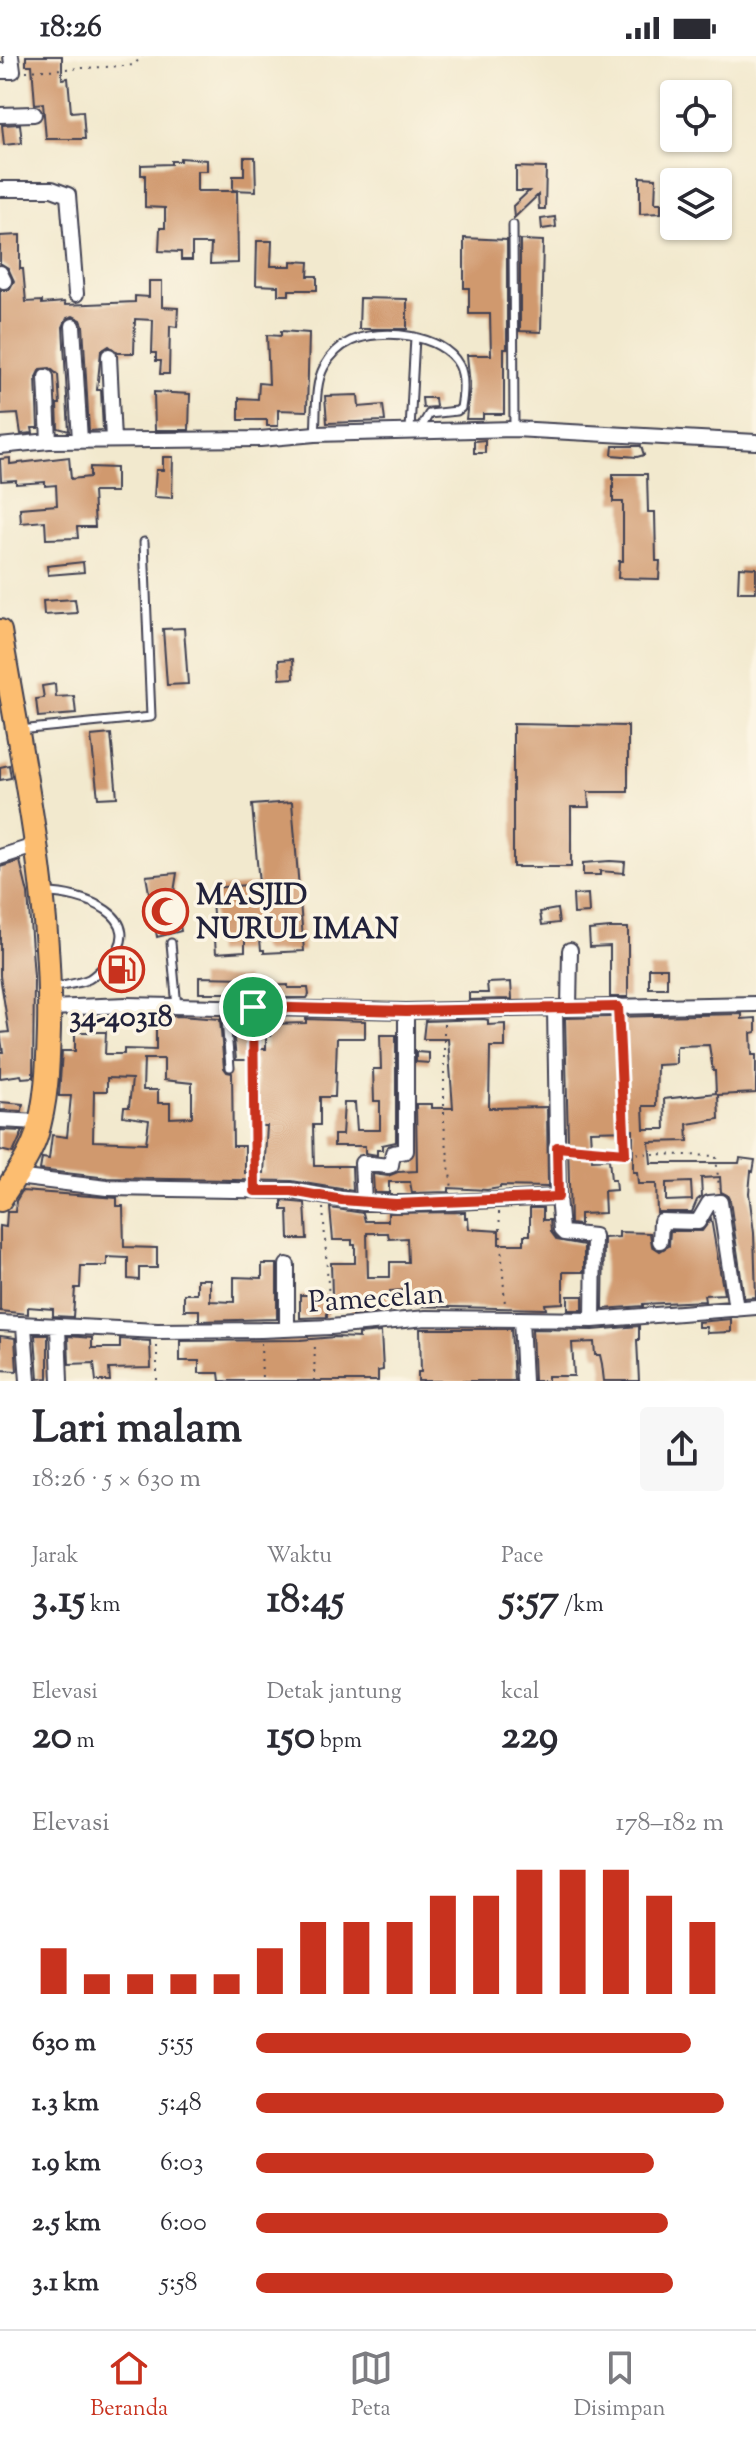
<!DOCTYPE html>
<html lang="id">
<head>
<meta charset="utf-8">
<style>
  body { margin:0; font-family:"Sorts Mill Goudy",serif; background:#f7f7f7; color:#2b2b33; height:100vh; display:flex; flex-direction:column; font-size:30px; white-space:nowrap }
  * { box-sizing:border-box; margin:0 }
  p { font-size:26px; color:#7c7c81 }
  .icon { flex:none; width:44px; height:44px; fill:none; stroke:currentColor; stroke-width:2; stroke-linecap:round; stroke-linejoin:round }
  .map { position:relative; height:1325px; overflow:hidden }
  .panel { display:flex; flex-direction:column; background:#fff; flex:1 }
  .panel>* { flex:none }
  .fabs { position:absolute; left:660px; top:24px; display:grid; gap:16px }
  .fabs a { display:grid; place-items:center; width:72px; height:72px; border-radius:8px; background:#fff; box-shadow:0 2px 6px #0004; font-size:40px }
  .pin { position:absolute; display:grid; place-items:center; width:68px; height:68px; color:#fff; margin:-34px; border:4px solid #fff; border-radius:50%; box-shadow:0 2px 8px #0007 }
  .round { display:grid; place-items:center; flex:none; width:84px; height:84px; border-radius:8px; background:#f7f7f7 }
  .headline { display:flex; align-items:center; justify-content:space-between; height:136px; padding:0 32px }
  h1 { font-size:44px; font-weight:700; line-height:60px }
  .figures { display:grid; grid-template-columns:repeat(3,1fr); gap:12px; height:136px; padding:8px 32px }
  .figures div { display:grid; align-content:center }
  .figures b { font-size:40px; font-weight:700 }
  .figures small { font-size:22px; font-weight:400 }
  .figures p { font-size:22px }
  .chart { height:224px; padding:16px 32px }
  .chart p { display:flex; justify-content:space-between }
  .chart svg { width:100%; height:144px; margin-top:8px; stroke:#c8321e; stroke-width:6 }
  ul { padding:0 32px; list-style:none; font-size:26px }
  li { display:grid; grid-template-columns:128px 96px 1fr; align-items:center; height:60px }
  li i { height:20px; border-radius:10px; background:#c8321e }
  .status { display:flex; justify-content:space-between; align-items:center; height:56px; padding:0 40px; background:#fff; direction:ltr }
  .status svg { height:22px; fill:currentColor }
  .tab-bar { display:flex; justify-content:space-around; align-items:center; height:112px; border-top:2px solid #e1e1e2; background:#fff; font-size:22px; color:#7c7c81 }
  .tab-bar a { display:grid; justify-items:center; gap:4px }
  .tab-bar .on { color:#c8321e }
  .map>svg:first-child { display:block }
  .building { fill:#d0996e; fill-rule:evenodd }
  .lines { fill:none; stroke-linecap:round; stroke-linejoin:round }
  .service-casing { stroke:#414051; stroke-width:11 }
  .minor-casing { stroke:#414051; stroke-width:18 }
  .primary-casing { stroke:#414051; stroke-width:26 }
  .path { stroke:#414051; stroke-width:2; stroke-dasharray:2 6; stroke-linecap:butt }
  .service { stroke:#fff; stroke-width:7 }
  .minor { stroke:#fff; stroke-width:14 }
  .primary { stroke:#fcbd6f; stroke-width:22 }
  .route-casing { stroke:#fff; stroke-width:16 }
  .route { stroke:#c8321e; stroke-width:10 }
  .labels { text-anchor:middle; stroke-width:7; stroke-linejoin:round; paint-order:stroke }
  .poi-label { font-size:30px; font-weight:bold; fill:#22223b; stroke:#fcf5e5; text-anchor:start }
  .street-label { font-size:30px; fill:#22223b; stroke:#fcf5e5 }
</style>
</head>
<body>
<div class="status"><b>18:26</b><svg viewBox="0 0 49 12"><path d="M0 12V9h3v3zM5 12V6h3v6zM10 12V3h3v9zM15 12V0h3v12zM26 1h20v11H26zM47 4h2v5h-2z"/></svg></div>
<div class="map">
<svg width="756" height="1325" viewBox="0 0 756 1325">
  <rect width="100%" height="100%" fill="#fcf5e5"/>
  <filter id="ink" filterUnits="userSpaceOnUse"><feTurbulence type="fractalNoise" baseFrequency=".0125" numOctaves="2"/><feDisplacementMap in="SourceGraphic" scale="16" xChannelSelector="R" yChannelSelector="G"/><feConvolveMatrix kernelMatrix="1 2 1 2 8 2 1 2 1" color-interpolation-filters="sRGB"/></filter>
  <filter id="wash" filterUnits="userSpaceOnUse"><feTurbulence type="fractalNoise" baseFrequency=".006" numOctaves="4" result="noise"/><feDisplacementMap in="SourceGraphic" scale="32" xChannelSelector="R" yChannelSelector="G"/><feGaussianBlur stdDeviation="1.8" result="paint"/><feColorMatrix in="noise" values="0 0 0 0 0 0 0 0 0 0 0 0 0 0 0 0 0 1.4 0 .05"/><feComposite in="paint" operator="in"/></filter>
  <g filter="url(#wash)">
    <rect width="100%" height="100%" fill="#f2e9ce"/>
    <g id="blocks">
      <!-- building -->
      <path class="building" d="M26,0H62V23L68,22L71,56L83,55L85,83H46L43,47L35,48L32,9H26Z
        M20,68L22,87L4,89L2,69Z
        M244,101H255L256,135L233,134V120H244Z
        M180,102L207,104V115H197V135H237L238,207L210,208L211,188H192V204H181V196L159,195L160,172H165V152L145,151V119H141V109L171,108V105H180Z
        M516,111L546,112L545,153H539L538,139L514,162L513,150L529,135H516Z
        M640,121L656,122L655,147H661V157L640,158Z
        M555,161L556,171L542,173L541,163Z
        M20,179V213H23L26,246L42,245V248L64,246L65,249L135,246V240L149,241V225H162V251L178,252L177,271L170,270L169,318H160L161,305H156V297H152L153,264L135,263L134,297H118L109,290L101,295L97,334H101L103,374L89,375L83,269L81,264L73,260L67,262L63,271L69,375L58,372L57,348H60L58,319L50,312L40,313L36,321L38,372H32L33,377L21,378L18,358L0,359V234H9L14,225L8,212L0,207V180Z
        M464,182L507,184V293H504V358H483V363H466L470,330L467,299H491L490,258H469V232H464Z
        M520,184L543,185L541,276L520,275Z
        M257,185H272L271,210H291V205L309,206L308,220H317V234H289V239H278V230L256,229Z
        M360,242L407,243V273H359Z
        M281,275L309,277L307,355L278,354V370H267V364H239V342L258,343L259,327L269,328L267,279L281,280Z
        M154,336L190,338L189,374H155Z
        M358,339L359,351L383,349L385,365L327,367L325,340Z
        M422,342H435L436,351L423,352Z
        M485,384V397H474V385Z
        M613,390H641L644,399L637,401L612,399Z
        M69,401L71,423L90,421V411L116,412V436H93L95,471H77L78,482L46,483L45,465L21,467L20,452L57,449L56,429L45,430V426L16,428V424L1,425L0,403L10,402V408Z
        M163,401H173L172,442L154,441L156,414H163Z
        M613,418H647L648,456H655L656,505H660L659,523L618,522L619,505H623V446H613Z
        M83,506L84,516L48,519L47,510Z
        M739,511L756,512V536H738Z
        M75,543L77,557L44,559L43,545Z
        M184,572L188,628L167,629L163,573Z
        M293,603L294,622L280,623L279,604Z
        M55,628L56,641L74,640L76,658L38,661L36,643L44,642L42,630Z
        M513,668L628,670V736H588L589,751H571V811H513Z
        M111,678L117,741L98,742L91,680Z
        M9,709L11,722L0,724V711Z
        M292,746L304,895L264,897V894H261L259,873H245V895L216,897L211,832L259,828L252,749Z
        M20,805L28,838L34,921L33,1021L22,1022L21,1019L0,1022V996H3L0,977L9,976L0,920V811Z
        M610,805L625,806L624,817L600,815V819H583V807Z
        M177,817L174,836L181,875L157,881L146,820Z
        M588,838L589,857L574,858L573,839Z
        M557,853L559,867L542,869L540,856Z
        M610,872H628V941H610V890L590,891L589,874Z
        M649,912H667V932H649Z
        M199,921L246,922L247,940L236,941L235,937H199Z
        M511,926L512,943L469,944V937H488L487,927Z
        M288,929V932H308L309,939L307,942H265L264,930Z
        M742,958V963L756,962V976L751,977L752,999H756V1037L718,1039L719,1063L687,1068L688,1085L649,1086L651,1107H739L740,1102L755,1104L753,1116L751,1115L749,1137L754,1177L756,1241L744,1242L730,1145L727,1139L721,1136L720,1121L701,1122L702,1140L697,1144L692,1156H657L656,1128H638L637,1116H633V1074L590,1075L592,1104L609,1103L611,1124H615L616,1134L604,1135L605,1157L580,1158V1169L570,1168L565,962ZM709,989L713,1015H715L716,1037L664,1043L665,1073H644L643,1050H656L657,1009L676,1008V992L678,990ZM691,1126L692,1144L666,1145V1127Z
        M179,960L220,963L224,1012L227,1016L232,1017L233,1090H245V1117H264L267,1070H259L255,1004H236L232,962H247L248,993H266V980H271V968L306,967V963L365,965V982H337L335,1041H320V1069H313L314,1110H352L353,1135L292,1125L108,1122L40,1114L42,1102L49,1103L52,1079L67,1081L71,1040H59L62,995H75V976H106L105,998H124V993L156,994V961ZM144,1003H164V1024L192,1027V1061L170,1062V1047H158V1034H143ZM107,1022L132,1023L129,1051H124L123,1060L149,1064L146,1087L93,1085L94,1035H107Z
        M484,963L488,964V969L505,968V991H490L489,1052L547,1051L548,1131L500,1130V1132L487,1134L449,1132V1136L412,1137L410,1126H389V1137H374L373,1118L388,1120L398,1116L417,1115L416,1048H432V1052H453L448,983H423L425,965Z
        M380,979H396V1086L382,1089V1094H377V1099L365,1097V1090H334V1079H342L344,1047H355L357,1074H380V1045H374L373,1013H381Z
        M416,996L429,997V1007L416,1006Z
        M0,1046L23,1048L22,1055L0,1054Z
        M0,1074L23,1075L13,1097L0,1094Z
        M22,1135L117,1142V1150H123L124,1191L157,1192V1212H139V1224L128,1223V1202L107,1201V1210H81L80,1232H75L73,1261L53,1260V1253L28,1251V1258L0,1255V1170L6,1171L7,1156H15L16,1145Z
        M282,1145L305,1147L307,1183H289L288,1154H282Z
        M330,1152L363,1157L365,1165H388V1157L465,1156V1162H468L469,1173L499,1175V1188H524V1179H530V1152H543V1164H550L551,1176L557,1184L584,1189V1216H563V1247L545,1248L546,1253L409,1250V1234L390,1235L389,1255L352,1259V1252H327V1261L300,1262V1239H332L331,1207H355V1189H352V1184H333ZM367,1177H388L389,1183L407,1182L408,1206H390V1221H368Z
        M711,1163L724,1238L704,1239L705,1245L643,1248V1250L603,1253L604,1182L619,1181V1176L650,1177L652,1190L660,1195L669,1190L670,1175H702Z
        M262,1208H277V1263L199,1265V1254H184V1238H197V1223H210V1245L234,1246V1221L262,1222Z
        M568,1240H583V1254H568Z
        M731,1263V1276L707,1277L706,1271H698V1266Z
        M639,1270V1284H637L639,1325H604L602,1308L600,1299H595L594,1286L572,1287L574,1320H548V1325H534L532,1273L593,1274Z
        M420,1273H511L514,1325H418V1316H421Z
        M381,1276L383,1314L378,1315V1325H220L219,1317H199V1305H180V1285L300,1284L335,1281L359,1282V1278Z
        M35,1279H48V1322L38,1323Z
        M0,1280L15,1282L17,1315L0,1314Z
        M68,1280L92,1282V1292H120V1283L150,1285L151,1312L109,1313L110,1325H96L94,1307L69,1308Z"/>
    </g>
  </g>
  <g filter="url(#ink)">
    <use href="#blocks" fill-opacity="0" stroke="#414051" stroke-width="2"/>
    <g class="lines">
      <defs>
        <path id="service" d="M513,169L514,373
          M410,374L415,281
          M315,378C317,358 314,329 324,311C330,300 340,290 351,285C381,272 442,277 459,309C465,320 463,340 461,352L457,355L429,358L419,375
          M19,674L151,661L144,486
          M44,837C81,836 152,861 108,906C102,912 96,919 89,923C78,928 64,929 52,932
          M171,887L177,951
          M225,951L230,1011"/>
        <path id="minor" d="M0,15H13L11,0
          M0,59L34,58
          M0,133H52L68,139L76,238
          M0,217L4,225
          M73,270L80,384
          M109,300L113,384
          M46,321L49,385
          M0,390L49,385L260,383L315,378L514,373L756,386
          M0,801L34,790
          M49,952L127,949L406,955L756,948
          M569,952L570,894
          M555,953L558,1141L561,1174L564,1177L594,1180L593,1264
          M0,1064L39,1066
          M16,1121L107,1132L292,1135L364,1147H434L558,1141
          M364,1147L362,1107L388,1110L391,1109L393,1097L406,1095V955
          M660,1185L661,1165L698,1166L709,1147L720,1146L736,1253
          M521,1263L524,1325
          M0,1267L157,1275L261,1274L331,1271L426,1262L593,1264L756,1251
          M24,1270L28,1325
          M58,1271L60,1325
          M287,1273V1209"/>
        <path id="primary" d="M0,575C22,706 52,840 49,973C48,1009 47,1046 36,1081C28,1104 13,1123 0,1144"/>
      </defs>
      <!-- service casing -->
      <use href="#service" class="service-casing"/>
      <!-- minor casing -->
      <use href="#minor" class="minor-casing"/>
      <!-- primary casing -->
      <use href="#primary" class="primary-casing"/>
      <!-- path -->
      <path class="path" d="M26,15L123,10L134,9L142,0
        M253,964L255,1122
        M619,965L625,1097L716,1100L719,1133
        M444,968V1068L452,1133
        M570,1092L623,1097
        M323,1152L330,1258
        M499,1156L505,1249
        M261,1287L262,1325
        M157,1290V1325
        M314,1325L315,1286"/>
      <!-- service -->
      <use href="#service" class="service"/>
      <!-- minor -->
      <use href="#minor" class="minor"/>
      <!-- primary -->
      <use href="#primary" class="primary"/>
    </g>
  </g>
  <g class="lines" filter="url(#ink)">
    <defs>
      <path id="route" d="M253,951L406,955L618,951L625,1097L557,1091L558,1141L396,1148L342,1144L292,1135H255Z"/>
    </defs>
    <!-- route casing -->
    <use href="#route" class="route-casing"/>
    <!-- route -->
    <use href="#route" class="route"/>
  </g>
  <!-- icons -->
  <defs>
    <symbol id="mosque-ring" viewBox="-11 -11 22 22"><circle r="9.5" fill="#fcf5e5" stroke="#c8321e" stroke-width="1.5"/><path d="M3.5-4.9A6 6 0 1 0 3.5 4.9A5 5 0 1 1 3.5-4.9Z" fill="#c8321e"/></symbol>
    <symbol id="fuel-ring" viewBox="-11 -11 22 22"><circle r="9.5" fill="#fcf5e5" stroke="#c8321e" stroke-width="1.5"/><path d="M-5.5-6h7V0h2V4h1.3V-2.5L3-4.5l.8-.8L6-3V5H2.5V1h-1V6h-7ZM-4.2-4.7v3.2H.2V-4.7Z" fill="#c8321e"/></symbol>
  </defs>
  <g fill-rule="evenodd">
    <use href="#mosque-ring" x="140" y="830" width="51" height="51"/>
    <use href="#fuel-ring" x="96" y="888" width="51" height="51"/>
  </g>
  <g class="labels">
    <!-- poi labels -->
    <g class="poi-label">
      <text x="196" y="848">MASJID<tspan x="196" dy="34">NURUL IMAN</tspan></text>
      <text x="121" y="970" text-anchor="middle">34-40318</text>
    </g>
    <!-- street labels -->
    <g class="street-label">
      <text transform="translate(376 1241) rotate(-4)" y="10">Pamecelan</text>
    </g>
  </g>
</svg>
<div class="fabs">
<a><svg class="icon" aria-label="locate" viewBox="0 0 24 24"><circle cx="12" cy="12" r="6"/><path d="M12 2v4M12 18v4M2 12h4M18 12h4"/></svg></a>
<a><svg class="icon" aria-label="layers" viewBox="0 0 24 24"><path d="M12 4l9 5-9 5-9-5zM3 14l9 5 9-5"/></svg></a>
</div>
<div class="pin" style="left:253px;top:951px;background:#1e9e55"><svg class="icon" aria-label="arrive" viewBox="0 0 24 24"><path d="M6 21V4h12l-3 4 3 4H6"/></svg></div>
</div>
<section class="panel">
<div class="headline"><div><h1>Lari malam</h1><p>18:26 · 5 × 630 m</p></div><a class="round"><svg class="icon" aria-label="share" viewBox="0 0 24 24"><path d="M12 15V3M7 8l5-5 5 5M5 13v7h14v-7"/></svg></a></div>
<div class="figures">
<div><p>Jarak</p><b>3.15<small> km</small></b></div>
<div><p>Waktu</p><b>18:45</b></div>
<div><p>Pace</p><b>5:57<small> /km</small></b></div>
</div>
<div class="figures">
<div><p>Elevasi</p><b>20<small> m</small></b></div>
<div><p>Detak jantung</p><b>150<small> bpm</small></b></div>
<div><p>kcal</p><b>229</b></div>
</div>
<div class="chart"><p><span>Elevasi</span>178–182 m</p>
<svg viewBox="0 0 160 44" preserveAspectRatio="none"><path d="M5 44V30M15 44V38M25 44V38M35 44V38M45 44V38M55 44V30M65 44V22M75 44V22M85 44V22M95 44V14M105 44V14M115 44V6M125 44V6M135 44V6M145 44V14M155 44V22"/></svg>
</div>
<ul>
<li><b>630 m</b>5:55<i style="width:93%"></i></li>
<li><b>1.3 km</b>5:48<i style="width:100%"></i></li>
<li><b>1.9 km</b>6:03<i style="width:85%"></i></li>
<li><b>2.5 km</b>6:00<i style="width:88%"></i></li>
<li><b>3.1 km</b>5:58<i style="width:89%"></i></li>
</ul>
</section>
<nav class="tab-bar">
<a class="on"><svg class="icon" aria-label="home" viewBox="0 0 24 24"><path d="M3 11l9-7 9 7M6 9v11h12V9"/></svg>Beranda</a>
<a><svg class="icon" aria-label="map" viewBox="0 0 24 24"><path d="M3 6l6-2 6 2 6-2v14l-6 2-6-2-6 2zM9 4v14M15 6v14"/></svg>Peta</a>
<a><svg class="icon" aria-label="saved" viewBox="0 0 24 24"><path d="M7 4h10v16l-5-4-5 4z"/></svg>Disimpan</a>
</nav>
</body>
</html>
